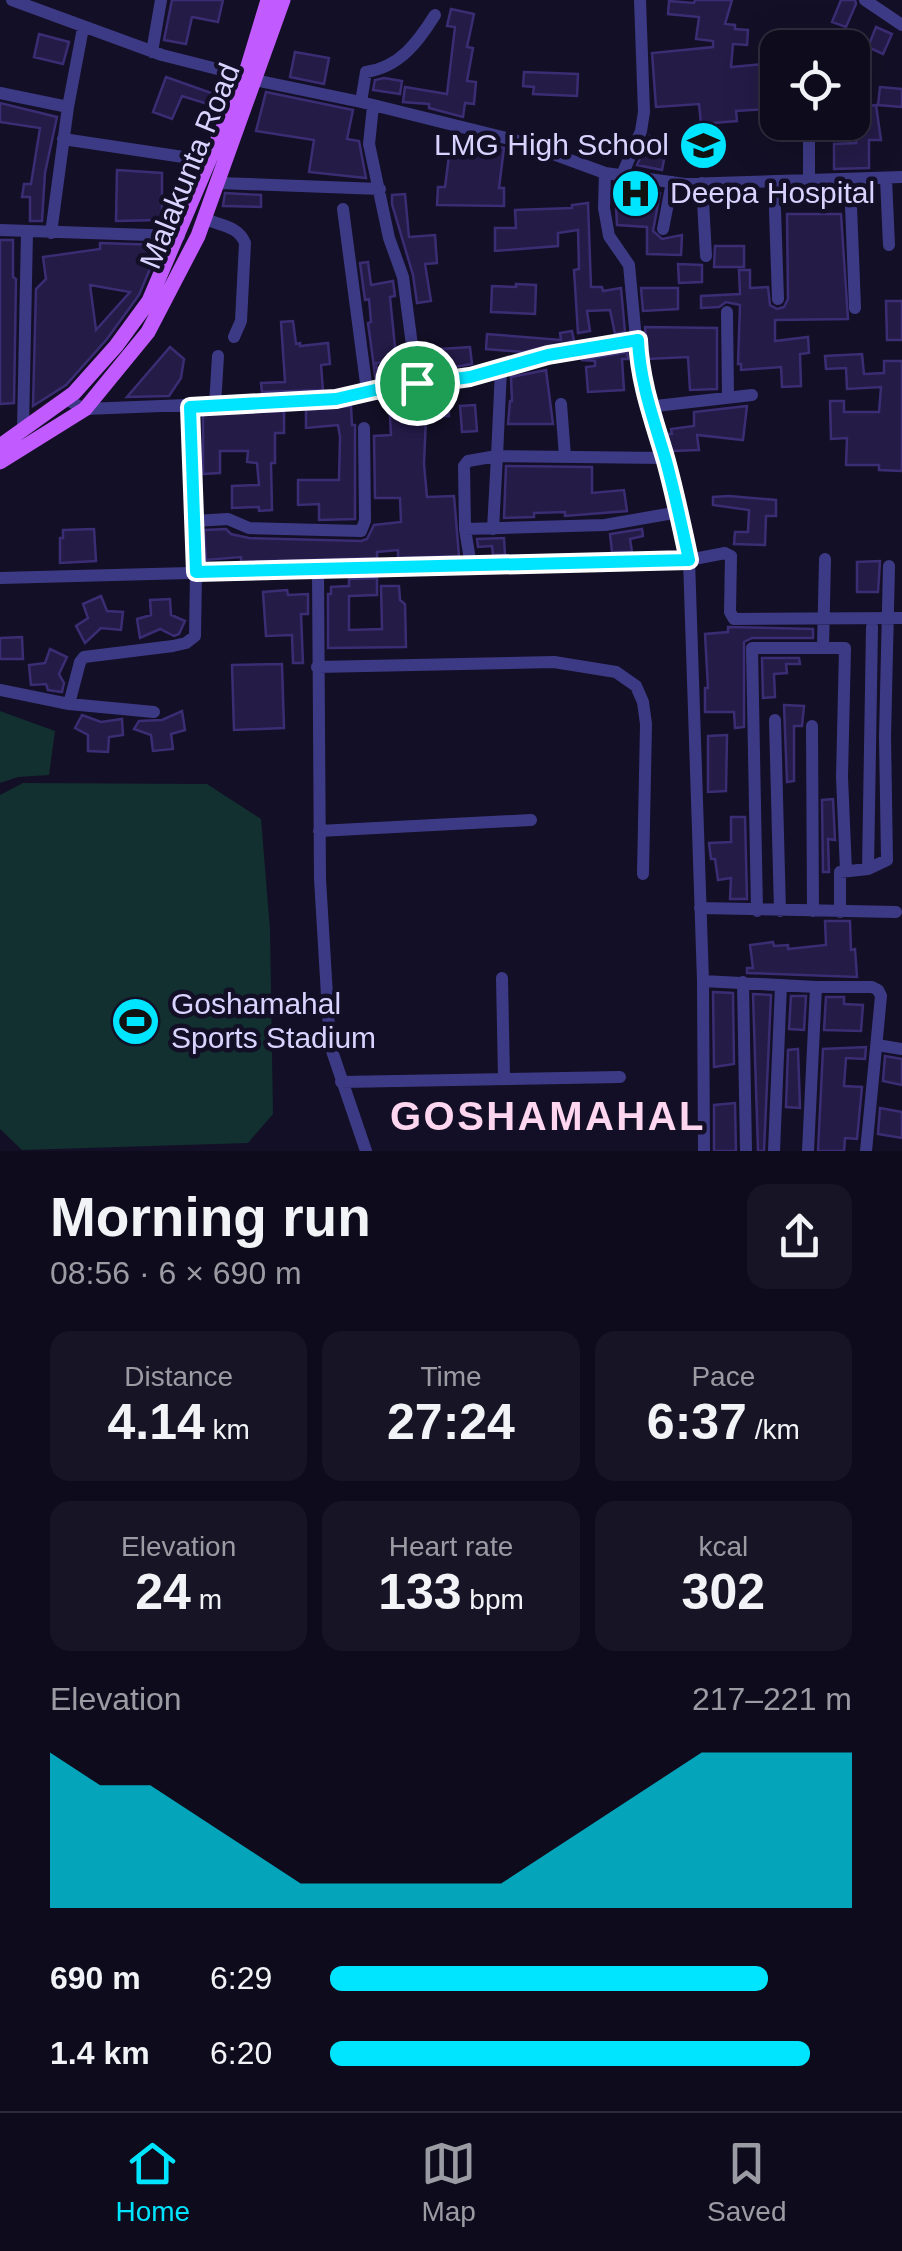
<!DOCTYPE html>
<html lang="en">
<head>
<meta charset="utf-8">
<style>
  body { margin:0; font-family:Helvetica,sans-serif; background:#171425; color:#f1f3f6; height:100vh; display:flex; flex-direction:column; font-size:38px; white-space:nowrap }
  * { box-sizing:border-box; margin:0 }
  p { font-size:32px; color:#9b9ba3 }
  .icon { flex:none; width:55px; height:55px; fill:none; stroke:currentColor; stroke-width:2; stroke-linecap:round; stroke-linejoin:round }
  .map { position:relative; height:1151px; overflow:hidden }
  .sheet { display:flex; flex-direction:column; background:#0e0b1c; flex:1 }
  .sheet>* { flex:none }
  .fabs { position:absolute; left:760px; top:30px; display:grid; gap:20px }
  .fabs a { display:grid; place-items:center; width:110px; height:110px; border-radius:20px; background:#0e0b1c; box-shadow:0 10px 40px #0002,0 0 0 2px #2e2b3b; font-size:50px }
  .pin { position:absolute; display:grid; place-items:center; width:85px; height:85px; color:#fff; margin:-42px; border:5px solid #fff; border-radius:50%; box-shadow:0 2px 10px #0007 }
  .round { display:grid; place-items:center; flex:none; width:105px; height:105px; border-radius:20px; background:#171425 }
  .overview { display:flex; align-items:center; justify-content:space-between; height:170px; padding:0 50px }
  h1 { font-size:55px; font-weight:700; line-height:75px }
  .stats { display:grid; grid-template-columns:repeat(3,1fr); gap:15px; height:170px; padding:10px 50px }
  .stats div { display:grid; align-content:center; border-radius:20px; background:#171425; text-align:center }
  .stats b { font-size:50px; font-weight:700 }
  .stats small { font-size:28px; font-weight:400 }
  .stats p { font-size:28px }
  .chart { height:280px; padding:20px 50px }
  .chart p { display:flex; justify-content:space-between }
  .chart svg { width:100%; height:180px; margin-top:10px; fill:#00e5ff; opacity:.7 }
  ul { padding:0 50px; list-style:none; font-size:32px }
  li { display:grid; grid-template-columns:160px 120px 1fr; align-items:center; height:75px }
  li i { height:25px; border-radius:12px; background:#00e5ff }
  .menu { display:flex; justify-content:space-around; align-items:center; height:140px; border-top:2px solid #2e2b3b; background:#0e0b1c; font-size:28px; color:#9b9ba3 }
  .menu a { display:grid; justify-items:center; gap:5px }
  .menu .selected { color:#00e5ff }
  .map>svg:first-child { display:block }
  .green { fill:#12302f }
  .building { fill:#241b47; stroke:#3b2d73; stroke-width:2.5; fill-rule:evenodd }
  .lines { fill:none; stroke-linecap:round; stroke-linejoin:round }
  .minor { stroke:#3d3a85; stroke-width:12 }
  .major { stroke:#c25bff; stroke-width:15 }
  .route-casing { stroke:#fff; stroke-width:20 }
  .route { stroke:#00e5ff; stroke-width:12 }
  .labels { text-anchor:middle; stroke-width:9; stroke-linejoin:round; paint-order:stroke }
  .poi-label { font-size:30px; fill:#d9d4ff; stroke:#130f26; text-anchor:start }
  .street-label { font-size:30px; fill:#d9d4ff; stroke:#130f26 }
  .district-label { font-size:40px; font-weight:bold; letter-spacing:2.5px; fill:#ffd6f0; stroke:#130f26 }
</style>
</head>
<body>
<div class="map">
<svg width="902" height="1151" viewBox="0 0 902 1151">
  <rect width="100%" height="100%" fill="#130f26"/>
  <!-- green -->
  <path class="green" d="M0,711L55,731L49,775L18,777L0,783Z
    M23,783L207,784L261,819L270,929L273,1114L248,1143L22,1150L0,1129V795Z"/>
  <!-- building -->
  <path class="building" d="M172,0H223L218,22L192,17L186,44L164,40Z
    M695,0H732L725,24L735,25V29L748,30L747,45L733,44L731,67L765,64L769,109L736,111L737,121L701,124L699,104L656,107L652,53L713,47V41L696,39L699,17L668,14L669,1L694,3Z
    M841,0H855L856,4L846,27L832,22Z
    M451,9L474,14L467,47L473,48L467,81L476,82L474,104L465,103L463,117L429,108V104L403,102L405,87L447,94L455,27L447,26Z
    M876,27L892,34L883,54L868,47Z
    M39,34L69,42L63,64L34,57Z
    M295,52L329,58L324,84L290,77Z
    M524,72L578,74L577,96L533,94L534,87L523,86Z
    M166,77L217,95L214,106L182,96L172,119L153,112Z
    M384,78L402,81L400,94L373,90L375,80Z
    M880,87L902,89V107L878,105Z
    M266,92L353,110L347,139L359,141L366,178L309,172L314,140L256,131Z
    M0,103L57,117L45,173L42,221H30V197H22L24,184H31L40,128L0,122Z
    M876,105L881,140H869V168L834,169V144L856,143V108Z
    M650,136L668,139L662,170L637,165Z
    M476,141L504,148L499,188H504V206L437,205L438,187H445L450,148L475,151Z
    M117,170L162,173V220L116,221Z
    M615,187L660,193L653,231L662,239L682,235L681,255L647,254V227L617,225Z
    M225,193L261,195V207L223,206Z
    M405,194L409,237L435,235L437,263L425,264L431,301L417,303L413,275L392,204V195Z
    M588,203L591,287H602L603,291L621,288L625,332L615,334L610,310L587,311L590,331L578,333L574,270L579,269L578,230L558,233V246L495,251V228H516L515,210L572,208V205Z
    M787,214H841L848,319L775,320V341L808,337L809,353L800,354L801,386L782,387L781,367L741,370V364H738L740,305L726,302L719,307L701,308V296L740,294L739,270H750V288L768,287L770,305L777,309L784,307L788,299Z
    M0,240H13V277L16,279L14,403L0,404Z
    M100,243L160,245L139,295L107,339L66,385L33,406L36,289L46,279L43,257L100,249ZM90,285L130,292L96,330Z
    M715,246H744V267H714Z
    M368,262L371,285L393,281L395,296L390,297L395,347H402L406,375L400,376L399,361L376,363L379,381L376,382L368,323L371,322L369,299L365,300L360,263Z
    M678,264L702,265V282L679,283Z
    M516,284L536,285L535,314L491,312L492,286L516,287Z
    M641,288H678V309L643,311Z
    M886,301H902V340H887Z
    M293,321L296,344L300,343V346L328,343L330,364L321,365L323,390L262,392L261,383L285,382L281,322Z
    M645,327L717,328V389L690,390L688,357L648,359Z
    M572,331L574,341L523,352L486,349L487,334L561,340L560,333Z
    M170,347L184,359L181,378L169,396L127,397Z
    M470,347L472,364L443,369L441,349Z
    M627,352L628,359H622L624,390L588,392L586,367L595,366V361L581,360Z
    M862,354L864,374L884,373V361H902V471L879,470V465H846L847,438L831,439L830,401H844V412H879L881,387L847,389L846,368L826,369L825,356Z
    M546,370L553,424H508L510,401H512L511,377Z
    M448,389L449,416L426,417L424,464L427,497L454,496L459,556L398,558V550L377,552V558L241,562V557L206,560L204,530L226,529L231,534L249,538L361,541L367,539L374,525L401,522L400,498H375L374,436L391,435L389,399L430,396L429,392Z
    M475,405L477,431L462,432L460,406Z
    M351,406L352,425H355V519L319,520V504L298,505V480H339L340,437L338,425L306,428V410Z
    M747,406L743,440L697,435L699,450L672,451L667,434H672L671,429L694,426V412Z
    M284,411V433H275V463H271L272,510L259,511V507L232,508V486L259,485L257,463L247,462L248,451H220V473L203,474V414Z
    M506,466L592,467V493L624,490L627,511L565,516V512L534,513V517L504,518Z
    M729,496L776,500V516H766L765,545L734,544L735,532H748L749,510L713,505V497Z
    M94,529L96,561L60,563V538H63V530Z
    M642,529L643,536L630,539L632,552H612L610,534Z
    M504,538L505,555H493L492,546L478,547L477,539Z
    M880,561L878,592H857V562Z
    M377,578V595L349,596V630L382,629L381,586H399L400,600L405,604L406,647L328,648V594H331V587L349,586V579Z
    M287,590L288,595L308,594V614H301L303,663H293L292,635L266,636L263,592Z
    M101,596L107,611L123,612L121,630L101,628L85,643L76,626L88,618L83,604Z
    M170,599L171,615L185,621L179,634L174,636L160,629L140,638L137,619L151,615L150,600Z
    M728,627L813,629V638H752L744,642V727L735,728L734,712H705V688H708L705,634L728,632Z
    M22,637L23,659H0V638Z
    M50,649L67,657L59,674L64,683L62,692L48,690L46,684L31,685L29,665L45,663Z
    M762,658H799L800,664H786L787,673L774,674L775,697L763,698Z
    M282,664L284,728L234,730L232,665Z
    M784,705L804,706L802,726H794V781L787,782Z
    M182,711L185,730L171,734L173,749L153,751L151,735L134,729L139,721L162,720Z
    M82,715L101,722L122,719L123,735L109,737L108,752L88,751V735L75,728Z
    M727,735L726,791L708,792V736Z
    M833,799L835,840L828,839L829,872H823L822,800Z
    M731,817H745L747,899H730L731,878L718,880L715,859H711L709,843L731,842Z
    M825,921H850L851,950L855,949L857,977L747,973V968H753L750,945L773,942L774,946L788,945V949L826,945Z
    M713,992L733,993L734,1064L714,1067Z
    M753,994L771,995L764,1151H758Z
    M791,996H806L804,1030L789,1029Z
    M826,997H844V1004L863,1005L861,1031L824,1030Z
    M866,1047L865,1059L846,1058L844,1086L862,1087L857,1139L845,1138L844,1151H818L823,1049Z
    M798,1049L800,1108L786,1107L788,1050Z
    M885,1056L902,1059V1085L883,1081Z
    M735,1103L736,1151H714V1105Z
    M880,1108L902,1112V1138L878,1134Z"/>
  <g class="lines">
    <!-- minor -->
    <path class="minor" d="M12,0L162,55L245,76
      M865,0L902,25
      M152,52L161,0
      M255,80L361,102L518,141L605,173L685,184L902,177
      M0,93L68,107
      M361,102L366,72C400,67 418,42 435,15
      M373,106L369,144L389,238L403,277L417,383
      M809,136V180
      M63,139L210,161
      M605,173L604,208L609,236L629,265L639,371L679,512L689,560L703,981L704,1151
      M622,175L641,131L644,112L640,0
      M886,179L889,245
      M850,180L855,308
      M774,181L778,299
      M219,183L380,189
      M702,183L706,256
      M343,209L367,391
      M204,218C219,226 238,225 245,243L241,321L234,337
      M663,229L672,182
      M0,230L179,236
      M51,233L68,107L83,28
      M727,312L728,398
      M501,369L548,355L637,340
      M65,399L85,409L336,399L501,369L497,456L468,461L464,466L465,529L471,566
      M561,404L565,456
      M215,405L218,356
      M647,407L752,395
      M23,430L27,232
      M194,521L228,519L249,528L361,531L365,521L364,428
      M465,529L605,525L679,512
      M493,529L497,456L665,458
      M318,569L320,879L330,1045L366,1151
      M0,578L689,560L725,553L731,556L730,612L734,619L902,618
      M823,647L825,559
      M317,667L554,662L616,672L636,686L643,702L646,724L643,874
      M0,690L69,704L154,712
      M69,704L80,662L84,657L173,646L186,643L195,636L196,572L189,407
      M775,720L780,911
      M812,726L813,911
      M319,831L531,820
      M868,869L872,627
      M700,908L896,912
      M757,911L752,648H845L842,777L846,871
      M840,912V872L868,869L887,860L885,737L889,566
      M502,978L504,1077
      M703,981L816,987H872L878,990L881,996L866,1151
      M743,982L746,1151
      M877,1045L902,1049
      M341,1082L620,1077
      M774,1151L781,985
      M808,1151L816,987"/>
    <!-- major -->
    <path class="major" d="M0,446L74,393L116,346L149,301L245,76L268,0
      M0,462L85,409L148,332L198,236L283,0"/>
  </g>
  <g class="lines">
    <defs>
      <path id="route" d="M638,340C640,384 654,420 666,461C675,494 682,527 689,560L196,572L190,407L336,399L375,390L470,377L548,355Z"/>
    </defs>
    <!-- route casing -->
    <use href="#route" class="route-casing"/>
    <!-- route -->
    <use href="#route" class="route"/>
  </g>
  <!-- icons -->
  <defs>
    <symbol id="university-disc" viewBox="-11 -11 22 22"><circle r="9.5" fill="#00e5ff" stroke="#130f26"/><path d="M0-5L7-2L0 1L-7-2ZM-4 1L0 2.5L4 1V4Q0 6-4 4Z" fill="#111"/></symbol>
    <symbol id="hospital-disc" viewBox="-11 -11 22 22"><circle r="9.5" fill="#00e5ff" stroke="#130f26"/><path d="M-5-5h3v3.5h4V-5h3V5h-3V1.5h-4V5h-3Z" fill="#111"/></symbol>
    <symbol id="stadium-disc" viewBox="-11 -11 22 22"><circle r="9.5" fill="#00e5ff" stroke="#130f26"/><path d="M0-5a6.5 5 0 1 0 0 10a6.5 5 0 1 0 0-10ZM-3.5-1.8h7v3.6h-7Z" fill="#111"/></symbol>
  </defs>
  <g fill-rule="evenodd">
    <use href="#university-disc" x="676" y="118" width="55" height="55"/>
    <use href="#hospital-disc" x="608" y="166" width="55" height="55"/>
    <use href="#stadium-disc" x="108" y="994" width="55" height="55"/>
  </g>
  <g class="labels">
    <!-- poi labels -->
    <g class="poi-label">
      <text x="669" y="155" text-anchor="end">LMG High School</text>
      <text x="670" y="203">Deepa Hospital</text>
      <text x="171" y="1014">Goshamahal<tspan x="171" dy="34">Sports Stadium</tspan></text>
    </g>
    <!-- street labels -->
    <g class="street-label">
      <text transform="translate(190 166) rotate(-68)" y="10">Malakunta Road</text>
    </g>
    <!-- district labels -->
    <g class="district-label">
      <text x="548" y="1130">GOSHAMAHAL</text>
    </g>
  </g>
</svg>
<div class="fabs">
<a><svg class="icon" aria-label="locate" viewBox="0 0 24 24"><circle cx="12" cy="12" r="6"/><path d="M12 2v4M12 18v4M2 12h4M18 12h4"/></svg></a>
</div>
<div class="pin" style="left:417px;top:383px;background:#1e9e55"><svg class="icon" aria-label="arrive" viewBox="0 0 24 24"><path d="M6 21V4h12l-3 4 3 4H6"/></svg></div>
</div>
<section class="sheet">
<div class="overview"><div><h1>Morning run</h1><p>08:56 · 6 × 690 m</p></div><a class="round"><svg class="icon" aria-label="share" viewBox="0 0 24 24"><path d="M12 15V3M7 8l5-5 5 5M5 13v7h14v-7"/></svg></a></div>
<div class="stats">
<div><p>Distance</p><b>4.14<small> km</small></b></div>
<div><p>Time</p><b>27:24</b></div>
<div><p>Pace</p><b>6:37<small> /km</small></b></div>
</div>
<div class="stats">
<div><p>Elevation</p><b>24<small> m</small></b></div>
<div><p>Heart rate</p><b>133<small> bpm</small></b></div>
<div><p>kcal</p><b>302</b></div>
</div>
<div class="chart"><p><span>Elevation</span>217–221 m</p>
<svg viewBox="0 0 160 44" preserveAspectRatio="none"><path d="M0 44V6L10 14L20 14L30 22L40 30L50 38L60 38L70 38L80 38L90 38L100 30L110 22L120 14L130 6L140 6L150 6L160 6V44z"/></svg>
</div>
<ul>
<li><b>690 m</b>6:29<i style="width:84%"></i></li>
<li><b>1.4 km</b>6:20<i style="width:92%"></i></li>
</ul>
</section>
<nav class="menu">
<a class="selected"><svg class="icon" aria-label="home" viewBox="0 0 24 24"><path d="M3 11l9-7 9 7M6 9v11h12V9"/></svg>Home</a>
<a><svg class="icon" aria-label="map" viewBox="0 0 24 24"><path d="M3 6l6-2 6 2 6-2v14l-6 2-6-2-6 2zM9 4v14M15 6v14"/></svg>Map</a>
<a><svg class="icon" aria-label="saved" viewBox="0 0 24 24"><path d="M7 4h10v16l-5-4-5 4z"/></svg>Saved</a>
</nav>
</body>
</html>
